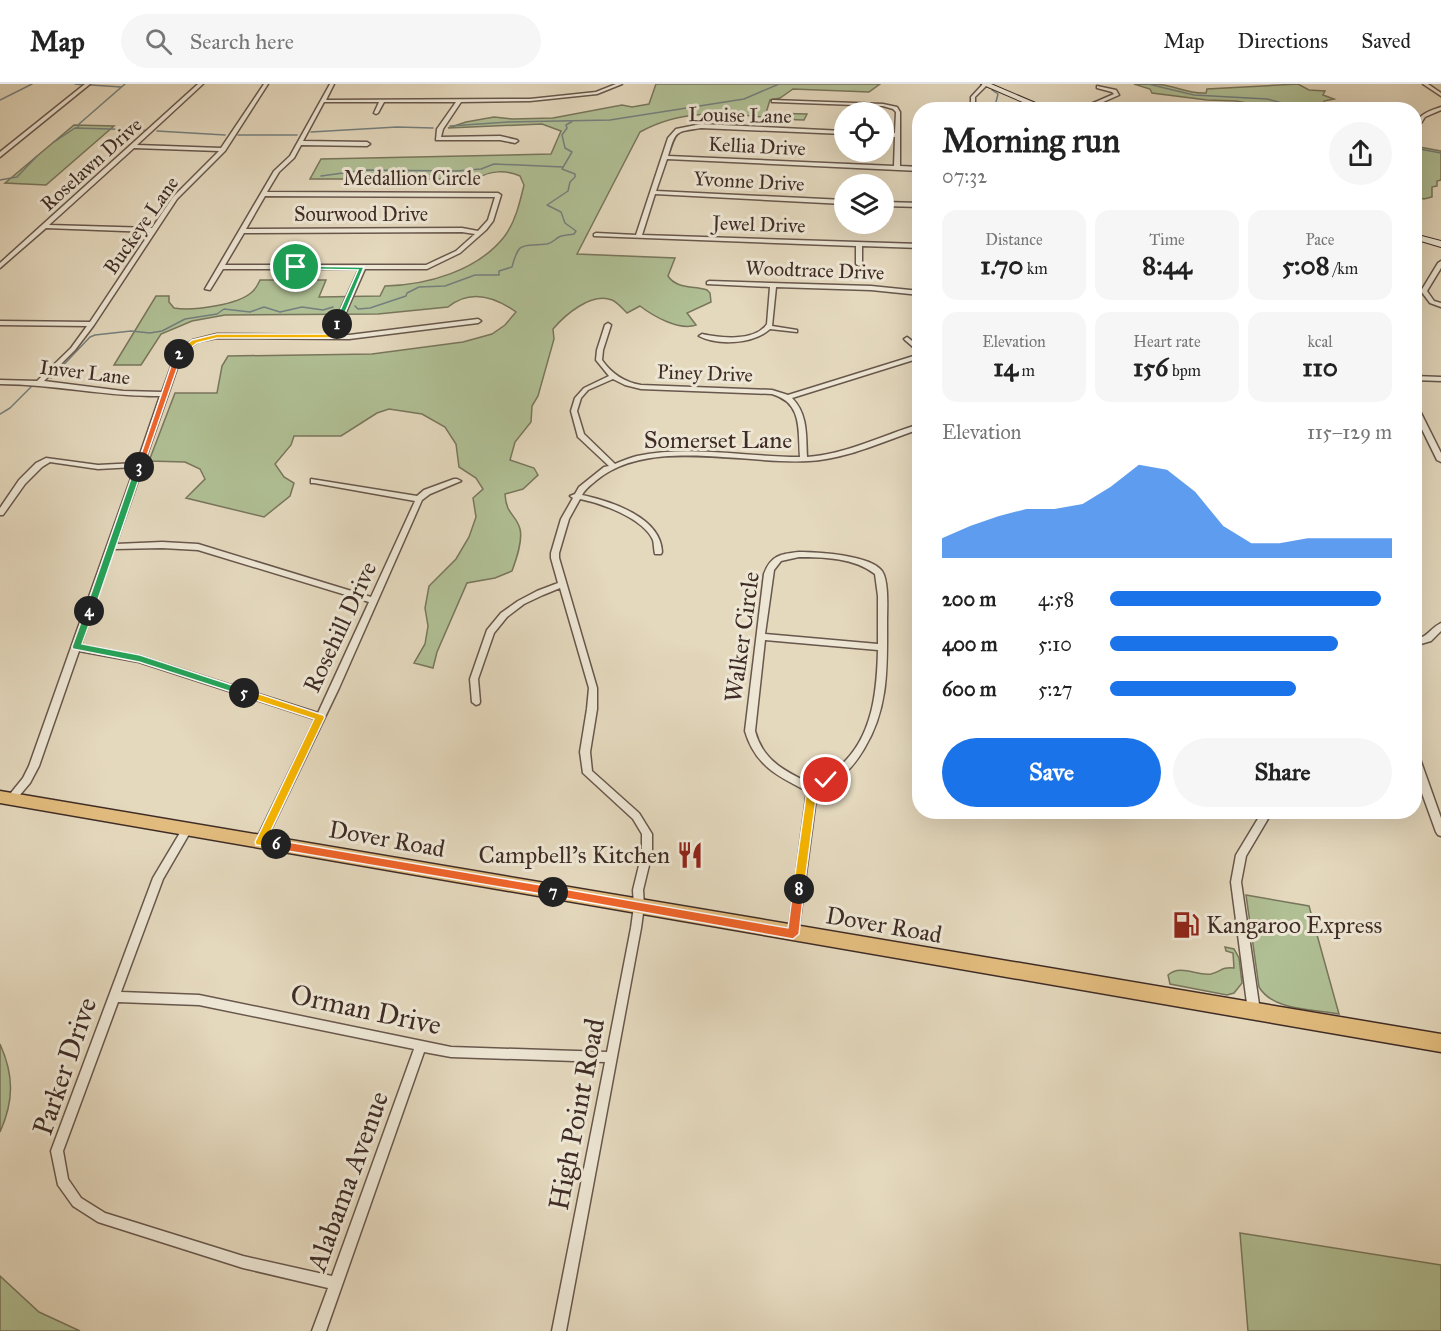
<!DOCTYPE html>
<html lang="en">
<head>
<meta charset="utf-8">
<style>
  body { margin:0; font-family:"IM FELL Great Primer",serif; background:#f6f6f6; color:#222; height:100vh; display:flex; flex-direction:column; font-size:22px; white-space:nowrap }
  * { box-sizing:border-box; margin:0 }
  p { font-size:20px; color:#767676 }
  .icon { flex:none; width:33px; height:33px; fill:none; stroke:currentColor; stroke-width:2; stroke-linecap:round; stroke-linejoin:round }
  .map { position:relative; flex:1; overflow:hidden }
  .side { position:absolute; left:912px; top:18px; width:510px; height:717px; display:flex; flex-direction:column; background:#fff; border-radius:24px; box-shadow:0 6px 24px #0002 }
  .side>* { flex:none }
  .tools { position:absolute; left:834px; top:18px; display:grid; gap:12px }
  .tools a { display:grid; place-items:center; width:60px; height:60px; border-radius:50%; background:#fff; box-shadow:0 6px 24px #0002; font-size:30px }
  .pin { position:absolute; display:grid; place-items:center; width:51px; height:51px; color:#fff; margin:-26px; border:3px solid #fff; border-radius:50%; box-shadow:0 2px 6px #0007 }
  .km { position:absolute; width:30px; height:30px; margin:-15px; border-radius:50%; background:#222; color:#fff; font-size:16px; line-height:30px; text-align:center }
  .round { display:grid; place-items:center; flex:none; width:63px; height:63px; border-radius:32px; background:#f6f6f6 }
  .head { display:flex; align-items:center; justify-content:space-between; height:102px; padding:0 30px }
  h1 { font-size:33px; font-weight:700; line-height:45px }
  .metrics { display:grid; grid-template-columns:repeat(3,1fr); gap:9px; height:102px; padding:6px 30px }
  .metrics div { display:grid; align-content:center; border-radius:15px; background:#f6f6f6; text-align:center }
  .metrics b { font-size:26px; font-weight:700 }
  .metrics small { font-size:16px; font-weight:400 }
  .metrics p { font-size:16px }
  .chart { height:168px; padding:12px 30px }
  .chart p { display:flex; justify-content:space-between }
  .chart svg { width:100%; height:108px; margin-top:6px; fill:#1a73e8; opacity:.7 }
  .cta { display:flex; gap:12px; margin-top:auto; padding:12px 30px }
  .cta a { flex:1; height:69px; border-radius:36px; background:#1a73e8; color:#fff; font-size:24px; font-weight:700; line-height:69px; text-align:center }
  .cta a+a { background:#f6f6f6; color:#222 }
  ul { padding:0 30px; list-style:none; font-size:20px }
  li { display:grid; grid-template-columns:96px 72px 1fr; align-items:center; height:45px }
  li i { height:15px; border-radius:8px; background:#1a73e8 }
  header { display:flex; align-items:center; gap:36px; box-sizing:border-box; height:84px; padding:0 30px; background:#fff; border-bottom:2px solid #e0e0e0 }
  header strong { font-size:28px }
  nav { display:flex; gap:33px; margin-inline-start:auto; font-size:21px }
  .search { width:420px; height:54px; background:#f6f6f6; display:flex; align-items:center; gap:15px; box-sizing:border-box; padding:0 21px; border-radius:33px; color:#767676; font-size:22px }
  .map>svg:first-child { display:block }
  .green { fill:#b0bf94; stroke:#78765d; stroke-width:1.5 }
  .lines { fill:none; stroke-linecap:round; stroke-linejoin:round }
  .stream { stroke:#74807f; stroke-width:1.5 }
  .minor-casing { stroke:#68574c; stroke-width:3 }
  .secondary-casing { stroke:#3f2c26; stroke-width:2 }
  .primary-casing { stroke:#3f2c26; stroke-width:3 }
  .minor { fill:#ede6d4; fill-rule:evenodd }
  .secondary { fill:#ede6d4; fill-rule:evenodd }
  .primary { fill:#e2bc7e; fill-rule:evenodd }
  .split-1 { fill:#22a559; stroke:#fff; stroke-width:1.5 }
  .split-2 { fill:#f5b400; stroke:#fff; stroke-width:1.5 }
  .split-3 { fill:#f0652b; stroke:#fff; stroke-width:1.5 }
  .split-4 { fill:#22a559; stroke:#fff; stroke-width:1.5 }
  .split-5 { fill:#22a559; stroke:#fff; stroke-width:1.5 }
  .split-6 { fill:#f5b400; stroke:#fff; stroke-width:1.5 }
  .split-7 { fill:#f0652b; stroke:#fff; stroke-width:1.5 }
  .split-8 { fill:#f0652b; stroke:#fff; stroke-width:1.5 }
  .split-9 { fill:#f5b400; stroke:#fff; stroke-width:1.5 }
  .labels { text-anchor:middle; stroke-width:6; stroke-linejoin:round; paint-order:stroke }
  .far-street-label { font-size:20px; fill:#3f2c26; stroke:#ede6d4 }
  .street-label { font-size:24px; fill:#3f2c26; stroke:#ede6d4 }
  .poi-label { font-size:24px; fill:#3f2c26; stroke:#ede6d4; text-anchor:end }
  .near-street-label { font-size:28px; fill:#3f2c26; stroke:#ede6d4 }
</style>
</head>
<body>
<header>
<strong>Map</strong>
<div class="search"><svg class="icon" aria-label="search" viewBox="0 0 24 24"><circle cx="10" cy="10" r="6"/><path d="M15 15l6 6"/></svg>Search here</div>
<nav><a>Map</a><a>Directions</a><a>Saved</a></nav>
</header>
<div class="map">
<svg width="1441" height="1247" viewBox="0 0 1441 1247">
  <rect width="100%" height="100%" fill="#e4d8bd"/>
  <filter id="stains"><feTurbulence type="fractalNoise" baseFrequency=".00333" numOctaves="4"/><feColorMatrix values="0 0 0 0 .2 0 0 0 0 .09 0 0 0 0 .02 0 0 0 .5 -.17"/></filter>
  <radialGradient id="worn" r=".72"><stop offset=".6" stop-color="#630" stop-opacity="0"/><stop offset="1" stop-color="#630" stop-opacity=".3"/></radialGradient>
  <!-- green -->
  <path class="green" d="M656,0H880L869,8L793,5L780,14L770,16L766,29L807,30L804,36C745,34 694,18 640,48L577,170L675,174L668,192C676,205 695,202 707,206L710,209L711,218L687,229L696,241C679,247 653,232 640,222L627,229C623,225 617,218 612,216C591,208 565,231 553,245L554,255L538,312L532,322L531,338L515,358L510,376L534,384L538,391L523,405L505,410C506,431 516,430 520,445C523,457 516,476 512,487L495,494L467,499L437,568L433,584L414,579L425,560L428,542L425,524L429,502L456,475L469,453L476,433L473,414L483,405L476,394L459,383L456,360L445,343L422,330L389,325L377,329L341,352H294L291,361L275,380L284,393L294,399L290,412L264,433L186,414L205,395L200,385L185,378L149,377L175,309H217L222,282L228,272L372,270L463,258L492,250L505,241L516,228C495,213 470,205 448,223L378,230L225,231L192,237L161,250L141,281H114L156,212H169V218L174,224C193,227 238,221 252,208C256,205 258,200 260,196H326L319,213L380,212L385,202C427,201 477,187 504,153C515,139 520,118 524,101L520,92C507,86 489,86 477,95H310L321,75L551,70L561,47L542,40L448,44L466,38L494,33L512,35L553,34L622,21L632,23L649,20Z
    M1134,0C1144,0 1154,0 1164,1C1180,4 1189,10 1206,9L1207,5L1298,0L1309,6L1325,7L1323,11L1334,15L1324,17V25H1291L1269,19L1263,22L1236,17L1207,16L1152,9L1150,5Z
    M74,41L114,42L46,101L5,99Z
    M1414,62L1441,67V96L1437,97V102L1432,103V113L1424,115L1415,113Z
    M1246,811L1309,822L1339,930C1314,925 1273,927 1259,903Z
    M1225,863L1234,865L1239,874L1242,899L1234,909L1227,911L1170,900L1168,891C1181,880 1196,892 1211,890C1222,887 1221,883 1234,884L1233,869L1226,867Z
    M0,960C14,991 14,1017 0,1048Z
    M1240,1149L1441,1181V1247H1248Z
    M0,1192L39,1228L80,1247H0Z"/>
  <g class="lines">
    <!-- stream -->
    <path class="stream" d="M75,0L82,1
      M1148,0L1194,11L1267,15L1308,26
      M91,1L121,3
      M992,6L998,10L996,18L1000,26
      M0,16L32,0
      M450,42L508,38L610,36L744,15L779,0
      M78,44L79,40L125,0
      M157,47L225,51
      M311,48L397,43L433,44
      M238,51H297
      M54,58L75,44L144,46
      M1414,64L1441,69
      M321,92L365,86L456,87L481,85L494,80L563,83
      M0,96L17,93L37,72
      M355,222L358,225L370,224L406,212L407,209L419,203L445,202L475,191H499V187L512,183C519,155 524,163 547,160C553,159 555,155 559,153C563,151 570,151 574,150L576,147L565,139L561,128L547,121L568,107L570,98L575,93V90L562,85L572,68L565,64L562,51L567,44L566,41L573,37
      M51,294L90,253L95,251L131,247L150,249L162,247L185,235L217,230L224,225L250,228L264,223L280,228L302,223L323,226L333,223
      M0,330L10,324L31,303"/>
    <defs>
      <path id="minor" d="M85,0H90L0,73V68Z
        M198,0H203L137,61L221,64L264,0H268L225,67L177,115L94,241L75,266L44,297L123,307L162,308L176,269L193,256L217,250L329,251L359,185H223L210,206L205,205L274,87L290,72L330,0H334L326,16L530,15L596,8L616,0H622L597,10L530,17L461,18L443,45L441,53L500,52L517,56L518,57L515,59L500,56H436L437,45L456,18H384L378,29L376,30L374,29L379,18H324L303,57L367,58L370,60L367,62L301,61L294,74L279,88L267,108L498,109L501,111L493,137L486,146L460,169L427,185H365L336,251H349L478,235L481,237L478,239L349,255L217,254L197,258L182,270L116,460L162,458L198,460L371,513L415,417L314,399H311V395L417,412L424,406L454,395H457L461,397L430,410L422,416L339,604L265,758L264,761L260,762L256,761L255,758L315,635L139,578L79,567L39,682L30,699L14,718H8L6,715L23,694L29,682L135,383L98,385L50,378L42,383L25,400L3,431H0V424L19,396L36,379L46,374L98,381L137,379L160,312C107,313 54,300 0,300V296L37,297L71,264L87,242L0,241V237L90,238L150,148L46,144L0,184V179ZM134,64L219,67L173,113L152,144L49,141ZM265,112L495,113L488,136L478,147L462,144L246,145ZM462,148L475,150L456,167L426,181H225L244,149ZM162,464L198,466L369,518L318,629L140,572L81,561L114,465Z
        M983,0H988L975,13V26H971V13Z
        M1423,0H1428L1441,9V12Z
        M1097,2L1116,6L1119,11L1085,26H1077L1114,10L1112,8L1097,4Z
        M772,16L883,20L897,23L900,28V82L920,83V87L667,75L656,107L844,116V120L655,110L642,151L920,160V164L862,162V180L859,182L856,180V162L594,152V150L596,149L636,151L668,54L676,45L701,40L844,47V50L701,44C675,48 676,46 668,72L894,82L895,53L884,52V50L895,49L896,28L893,25L883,22L774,18H772Z
        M1353,23L1379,25L1381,26L1351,25V23Z
        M1441,23V26L1425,33L1414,50C1414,32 1426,28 1441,23Z
        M884,118L920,119V123L884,122Z
        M1441,177V184L1427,207L1434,217L1441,219V223L1430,219L1421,207L1438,179Z
        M709,197L871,202L920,207V211L871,206L776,203L772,242L797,246V248L770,245C754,260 718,262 699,252L702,250C720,254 755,258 767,240L770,203L707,200V198Z
        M608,239L611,241L603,266L602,276C612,290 624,298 641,301L772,306L788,311L920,270V274L792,314C808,330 806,352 807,373C847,370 883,351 920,340V345C884,357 847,375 809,377C747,381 651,353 598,395C592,400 586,404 582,411C610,417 661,433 662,468L661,470H655C654,466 654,460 653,456C643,434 601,419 580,415L569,435L559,469V474L597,604V625L590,668L592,687L639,729L652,750V769L643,806L644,822L641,844L566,1247H552L605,978L451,973L424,968L326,1247H312L328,1204L243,1184L98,1138L73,1122L58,1101L51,1067L153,794L184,742L187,741L190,742L192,745L163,795L121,908L199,911L451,963L607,968L631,844L634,822L633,806L642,769V750L633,735L583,689L580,668L587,625L589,604L560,504L543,511L524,520L507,533L494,549L478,595L480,618L479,620L476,621L472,618L470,595L487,546L501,529L518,517L537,507L558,499L551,474V469L561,435L573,414L570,412L575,410L579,403L604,383L609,382L578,353L571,327L575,314L584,304L609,292L596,276L597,266L605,241ZM613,295L625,301L641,305L772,310C803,319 798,346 800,373C746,373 690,361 637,372C629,374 622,377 615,380L584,350L577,327L581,314L588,306ZM118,918L199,921L414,965L332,1192L243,1172L105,1129L81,1114L68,1095L63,1067Z
        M907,253L920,263V269L905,256L904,255Z
        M1414,292L1441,293V297L1414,296Z
        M1414,319L1417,321L1441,369V378L1437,376L1414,329Z
        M799,468C818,468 870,471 882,487C889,497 887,525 887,537C887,583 889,624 864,665C859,673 854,681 847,687C838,695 826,700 817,707L798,850L797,853L793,855L789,853L788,850L807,707C777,692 755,681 745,647L764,490C771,471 781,470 799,468ZM799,473C824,473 855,474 875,490L878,512V560L765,550L774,486L781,477ZM765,556L878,566C877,607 873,654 839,683C831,690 820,694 811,700C785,687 763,677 755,647Z
        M1441,539V547L1431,557L1414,562V556C1430,552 1429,545 1441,539Z
        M1414,669L1419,672L1441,734V752L1438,751L1436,748L1414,687Z
        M1262,728H1272L1246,772L1241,798L1260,927L1258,931L1254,932L1250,931L1248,927L1231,798L1236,771Z"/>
      <path id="secondary" d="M981,0H991L1052,26H1041Z
        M1414,150L1441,157V163L1414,155Z"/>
      <path id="primary" d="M0,707L1441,950V968L0,719Z"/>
    </defs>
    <!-- minor casing -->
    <use href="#minor" class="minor-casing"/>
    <!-- secondary casing -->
    <use href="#secondary" class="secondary-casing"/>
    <!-- primary casing -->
    <use href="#primary" class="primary-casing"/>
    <!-- minor -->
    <use href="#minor" class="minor"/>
    <!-- secondary -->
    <use href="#secondary" class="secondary"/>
    <!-- primary -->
    <use href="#primary" class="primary"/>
  </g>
  <!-- split-1 -->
  <path class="split-1" d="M293,182L364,183L340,241L334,240L358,186L296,185Z"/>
  <!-- split-2 -->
  <path class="split-2" d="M337,238L341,240L335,252L332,254H217L197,259L181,271L175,270L192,256L217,250H329Z"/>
  <!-- split-3 -->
  <path class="split-3" d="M179,268L182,270L143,383L136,385L175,270Z"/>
  <!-- split-4 -->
  <path class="split-4" d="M139,381L143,383L94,527L86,529L85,527L135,383Z"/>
  <!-- split-5 -->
  <path class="split-5" d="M89,524L94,527L82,560L140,571L247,606L249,609L244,612L139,578L73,565L72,563L85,527Z"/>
  <!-- split-6 -->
  <path class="split-6" d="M244,605L323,631L325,633L267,755L280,757V764L256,761L255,758L314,635L240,611V606Z"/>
  <!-- split-7 -->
  <path class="split-7" d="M276,756L553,803L558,808L553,812L276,765L270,760Z"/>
  <!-- split-8 -->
  <path class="split-8" d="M799,800L804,805L799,850L793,855L553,812L547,808L553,803L788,844L793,805Z"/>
  <!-- split-9 -->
  <path class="split-9" d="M826,692L831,696L817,707L804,805L799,809L793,805L807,705Z"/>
  <!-- icons -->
  <defs>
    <symbol id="restaurant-bare" viewBox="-9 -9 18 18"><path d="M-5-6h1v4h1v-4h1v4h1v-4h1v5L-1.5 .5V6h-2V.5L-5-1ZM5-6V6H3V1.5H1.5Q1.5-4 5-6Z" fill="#8f2418" stroke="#ede6d4" stroke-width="2.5" paint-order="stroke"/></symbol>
    <symbol id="fuel-bare" viewBox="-9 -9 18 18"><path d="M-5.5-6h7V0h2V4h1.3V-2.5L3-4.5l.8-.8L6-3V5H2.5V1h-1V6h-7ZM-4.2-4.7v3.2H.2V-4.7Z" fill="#8f2418" stroke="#ede6d4" stroke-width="2.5" paint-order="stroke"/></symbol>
  </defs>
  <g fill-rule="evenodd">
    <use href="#restaurant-bare" x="671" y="752" width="38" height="38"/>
    <use href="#fuel-bare" x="1167" y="822" width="38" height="38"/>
  </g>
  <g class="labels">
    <!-- far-street labels -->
    <g class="far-street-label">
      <text transform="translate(740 31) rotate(1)" y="7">Louise Lane</text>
      <text transform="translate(757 62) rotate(3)" y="7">Kellia Drive</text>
      <text transform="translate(91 80) rotate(-42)" y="7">Roselawn Drive</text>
      <text x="412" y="101">Medallion Circle</text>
      <text transform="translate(749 97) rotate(3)" y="7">Yvonne Drive</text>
      <text x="361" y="137">Sourwood Drive</text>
      <text transform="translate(759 140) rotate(2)" y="7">Jewel Drive</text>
      <text transform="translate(141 141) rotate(-55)" y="7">Buckeye Lane</text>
      <text transform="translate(815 186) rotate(2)" y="7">Woodtrace Drive</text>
      <text transform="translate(85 288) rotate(7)" y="7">Inver Lane</text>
      <text transform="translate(705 289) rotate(2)" y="7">Piney Drive</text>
    </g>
    <!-- street labels -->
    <g class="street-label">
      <text x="718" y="364">Somerset Lane</text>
      <text transform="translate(340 543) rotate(-65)" y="8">Rosehill Drive</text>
      <text transform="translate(742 553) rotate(-82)" y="8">Walker Circle</text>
      <text transform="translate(387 755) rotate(10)" y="8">Dover Road</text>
      <text transform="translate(884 841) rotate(10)" y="8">Dover Road</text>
    </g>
    <!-- poi labels -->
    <g class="poi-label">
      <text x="670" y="779">Campbell's Kitchen</text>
      <text x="1206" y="849" text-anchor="start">Kangaroo Express</text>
    </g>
    <!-- near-street labels -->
    <g class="near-street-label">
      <text transform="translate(366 925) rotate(12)" y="10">Orman Drive</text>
      <text transform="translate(64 982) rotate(-71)" y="10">Parker Drive</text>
      <text transform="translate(576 1030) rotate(-79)" y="10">High Point Road</text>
      <text transform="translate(347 1097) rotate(-70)" y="10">Alabama Avenue</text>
    </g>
  </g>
  <rect width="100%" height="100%" filter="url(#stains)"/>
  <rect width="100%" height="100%" fill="url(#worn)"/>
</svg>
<div class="tools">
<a><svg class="icon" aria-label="locate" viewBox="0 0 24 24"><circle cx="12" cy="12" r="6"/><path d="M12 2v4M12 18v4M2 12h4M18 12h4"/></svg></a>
<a><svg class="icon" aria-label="layers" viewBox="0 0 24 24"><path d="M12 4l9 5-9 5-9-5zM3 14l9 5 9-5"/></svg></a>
</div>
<div class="pin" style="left:296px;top:183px;background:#1e9e55"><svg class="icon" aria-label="arrive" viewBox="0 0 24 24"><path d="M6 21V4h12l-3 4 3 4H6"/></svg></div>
<div class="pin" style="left:826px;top:696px;background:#d93025"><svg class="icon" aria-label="check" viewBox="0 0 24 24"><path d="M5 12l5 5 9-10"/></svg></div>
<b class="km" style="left:337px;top:240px">1</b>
<b class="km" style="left:179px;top:270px">2</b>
<b class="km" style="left:139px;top:383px">3</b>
<b class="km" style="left:89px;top:527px">4</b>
<b class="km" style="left:244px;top:609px">5</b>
<b class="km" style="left:276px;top:760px">6</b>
<b class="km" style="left:553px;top:808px">7</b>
<b class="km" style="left:799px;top:805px">8</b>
<section class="side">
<div class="head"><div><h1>Morning run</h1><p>07:32</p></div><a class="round"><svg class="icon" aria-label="share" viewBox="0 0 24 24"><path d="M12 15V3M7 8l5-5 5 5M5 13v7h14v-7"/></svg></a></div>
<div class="metrics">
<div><p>Distance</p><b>1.70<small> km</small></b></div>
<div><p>Time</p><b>8:44</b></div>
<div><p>Pace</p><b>5:08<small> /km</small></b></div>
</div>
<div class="metrics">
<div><p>Elevation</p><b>14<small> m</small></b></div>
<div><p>Heart rate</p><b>156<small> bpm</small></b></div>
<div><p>kcal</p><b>110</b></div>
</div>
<div class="chart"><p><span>Elevation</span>115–129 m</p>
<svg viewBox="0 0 160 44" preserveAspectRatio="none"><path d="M0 44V36L10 31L20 27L30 24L40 24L50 22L60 15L70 6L80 8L90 17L100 31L110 38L120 38L130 36L140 36L150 36L160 36V44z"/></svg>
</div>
<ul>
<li><b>200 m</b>4:58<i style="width:96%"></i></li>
<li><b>400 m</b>5:10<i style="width:81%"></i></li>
<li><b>600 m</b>5:27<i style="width:66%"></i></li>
</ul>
<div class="cta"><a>Save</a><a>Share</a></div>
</section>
</div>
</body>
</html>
